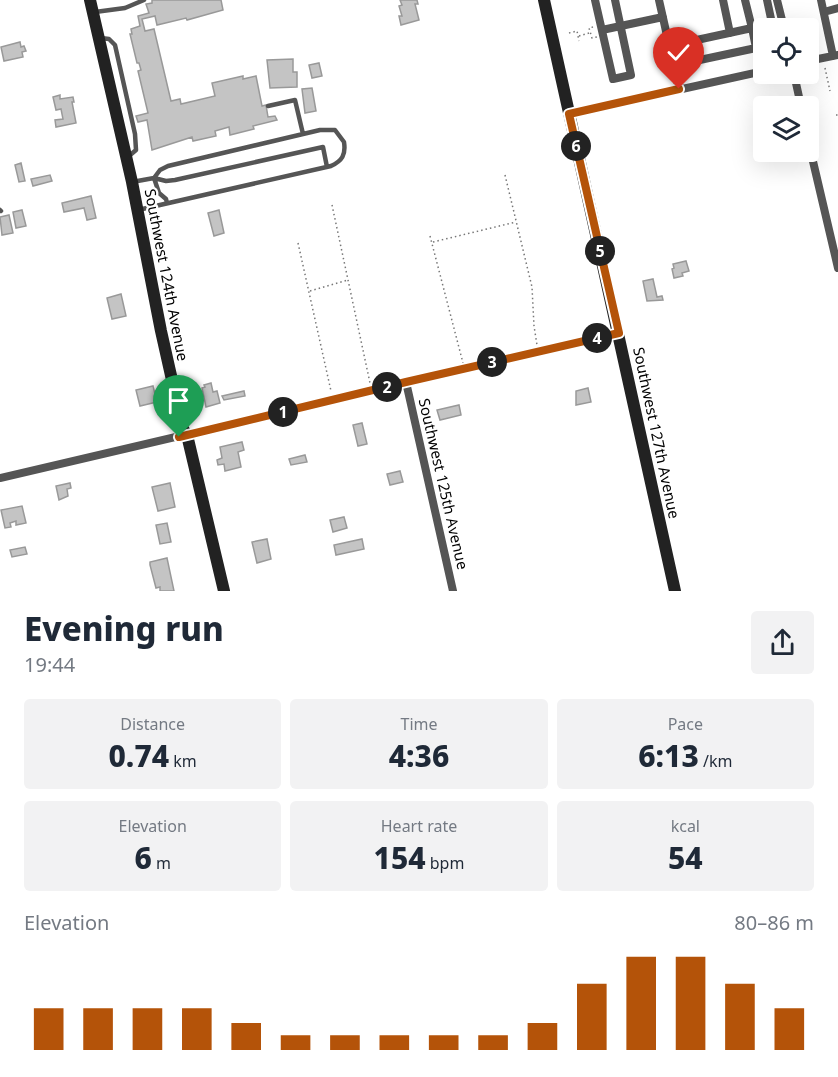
<!DOCTYPE html>
<html lang="en">
<head>
<meta charset="utf-8">
<style>
  body { margin:0; font-family:"Noto Sans",sans-serif; background:#f2f2f3; color:#1f2937; height:100vh; display:flex; flex-direction:column; font-size:22px; white-space:nowrap }
  * { box-sizing:border-box; margin:0 }
  p { font-size:20px; color:#747a83 }
  .icon { flex:none; width:33px; height:33px; fill:none; stroke:currentColor; stroke-width:2; stroke-linecap:round; stroke-linejoin:round }
  .map { position:relative; height:591px; overflow:hidden }
  .drawer { display:flex; flex-direction:column; background:#fff; flex:1 }
  .drawer>* { flex:none }
  .tools { position:absolute; left:753px; top:18px; display:grid; gap:12px }
  .tools a { display:grid; place-items:center; width:66px; height:66px; border-radius:6px; background:#fff; box-shadow:0 6px 24px #0002; font-size:30px }
  .pin { position:absolute; display:grid; place-items:center; width:51px; height:51px; color:#fff; margin:-62px -26px; border-radius:50% 50% 50% 0; rotate:-45deg; box-shadow:0 0 6px #0007 }
  .pin .icon { rotate:45deg }
  .km { position:absolute; width:30px; height:30px; margin:-15px; border-radius:50%; background:#222; color:#fff; font-size:16px; line-height:30px; text-align:center }
  .round { display:grid; place-items:center; flex:none; width:63px; height:63px; border-radius:6px; background:#f2f2f3 }
  .summary { display:flex; align-items:center; justify-content:space-between; height:102px; padding:0 24px }
  h1 { font-size:33px; font-weight:800; line-height:45px }
  .stats { display:grid; grid-template-columns:repeat(3,1fr); gap:9px; height:102px; padding:6px 24px }
  .stats div { display:grid; align-content:center; border-radius:6px; background:#f2f2f3; text-align:center }
  .stats b { font-size:30px; font-weight:800 }
  .stats small { font-size:16px; font-weight:400 }
  .stats p { font-size:16px }
  .chart { height:168px; padding:12px 24px }
  .chart p { display:flex; justify-content:space-between }
  .chart svg { width:100%; height:108px; margin-top:6px; stroke:#b45309; stroke-width:6 }
  .map>svg:first-child { display:block }
  .building { fill:#c4c4c4; stroke:#999; stroke-width:1.5 }
  .lines { fill:none; stroke-linecap:round; stroke-linejoin:round }
  .path { stroke:#777; stroke-width:1.5; stroke-dasharray:1.5 3; stroke-linecap:butt }
  .lane { stroke:#555; stroke-width:4.5 }
  .street { stroke:#555; stroke-width:8 }
  .secondary { stroke:#222; stroke-width:12 }
  .route-casing { stroke:#fff; stroke-width:12 }
  .route { stroke:#b45309; stroke-width:8 }
  .labels { text-anchor:middle; stroke-width:4.5; stroke-linejoin:round; paint-order:stroke }
  .street-label { font-size:15px; fill:#000; stroke:#fff }
</style>
</head>
<body>
<div class="map">
<svg width="838" height="591" viewBox="0 0 838 591">
  <rect width="100%" height="100%" fill="#fff"/>
  <!-- building -->
  <path class="building" d="M152,0H221L223,10L187,20L186,18L157,25L155,16L142,19L145,31L154,29L171,101L180,99L181,104L215,96L212,83L243,76V79L256,76L262,106L266,105L268,117L275,116L277,120L253,126L254,129L230,135L229,127L215,131L216,136L193,141L192,137L152,150L147,120L138,122L136,116L148,113L138,71L141,70L139,63H137L130,34H132L131,29L140,26L138,16L149,13L146,4L152,3Z
    M400,0H417L418,4H415L419,20L401,25L399,16H402L399,6L402,5Z
    M20,42L21,47L24,46L26,51L22,52L23,57L4,61L1,47Z
    M293,59V72H297V87L270,88L267,60Z
    M319,63L322,76L312,78L309,65Z
    M312,88L316,111L305,113L302,89Z
    M60,95V99L73,97L74,102H72L76,123L56,127L55,120L63,119L61,109L56,110L53,97Z
    M21,163L25,181L19,182L15,165Z
    M50,175L52,181L33,186L31,179Z
    M91,196L96,218L87,220L84,208L64,212L62,203Z
    M22,210L26,226L16,228L13,212Z
    M219,210L224,233L214,236L208,213Z
    M9,215L13,233L2,235L0,217Z
    M686,261L689,271L682,273L683,276L674,278L672,269L674,268L673,264Z
    M653,279L657,297L662,296L663,300L647,301L643,281Z
    M121,294L126,316L112,319L107,298Z
    M211,383L213,392L217,391L220,403L206,407L202,388L205,387L204,385Z
    M153,386L157,402L140,406L136,390Z
    M588,388L591,402L576,405V391Z
    M244,391L245,396L224,400L222,396Z
    M459,405L461,415L440,420L437,410Z
    M362,423L367,444L358,446L353,425Z
    M242,442L244,450L238,452L241,467L225,471L224,464L218,465L217,460L222,458L220,447Z
    M305,455L307,462L291,465L289,459Z
    M400,471L403,482L390,485L387,474Z
    M70,483L71,488L67,489L68,496L59,500L56,486Z
    M170,483L175,507L158,511L152,487Z
    M22,506L26,523L16,525V521L10,523L11,527L5,528L1,510Z
    M344,517L347,528L333,532L330,520Z
    M167,523L171,542L160,544L156,525Z
    M267,539L271,559L257,563L252,542Z
    M362,539L364,549L336,555L334,545Z
    M25,547L27,554L12,557L10,550Z
    M167,558L174,591H160V587L156,588L150,565V562Z"/>
  <g class="lines">
    <!-- path -->
    <path class="path" d="M593,27L589,28L592,38L597,37
      M569,33L577,31L579,41
      M579,36L589,33
      M825,68L830,91
      M836,115H838
      M505,175L532,287L534,326L537,345
      M332,205L370,383
      M430,236L463,363
      M433,242L516,222
      M298,243L331,391
      M310,291L348,280"/>
    <!-- lane -->
    <path class="lane" d="M95,12L125,8L144,0
      M101,38L109,39L115,45L135,134L136,150L129,156
      M268,106L295,100L303,134
      M154,178L166,181L175,180L323,147L327,167
      M154,178L159,193L166,199L167,203
      M132,182L154,178L160,170L168,166L320,130H335L344,142C346,155 342,161 331,166L138,210
      M0,210L1,211"/>
    <!-- street -->
    <path class="street" d="M595,0L613,79L631,75L615,0
      M659,0L679,89
      M723,0L730,33
      M745,0L752,28
      M767,0L773,28
      M777,0L784,28
      M821,0L833,56
      M824,12L838,8
      M602,30L663,17
      M669,46L752,28L756,48L695,61L691,41
      M808,61L838,55
      M794,74L801,106
      M569,114L764,71
      M808,140L838,268
      M406,382L453,591
      M0,478L619,333"/>
    <!-- secondary -->
    <path class="secondary" d="M90,0L132,182L161,331L183,429L187,435L224,591
      M544,0L675,591"/>
  </g>
  <g class="lines">
    <defs>
      <path id="route" d="M179,437L406,382L619,333L569,114L679,89"/>
    </defs>
    <!-- route casing -->
    <use href="#route" class="route-casing"/>
    <!-- route -->
    <use href="#route" class="route"/>
  </g>
  <g class="labels">
    <!-- street labels -->
    <g class="street-label">
      <text transform="translate(166 275) rotate(79)" y="5">Southwest 124th Avenue</text>
      <text transform="translate(656 433) rotate(78)" y="5">Southwest 127th Avenue</text>
      <text transform="translate(443 484) rotate(77)" y="5">Southwest 125th Avenue</text>
    </g>
  </g>
</svg>
<div class="tools">
<a><svg class="icon" aria-label="locate" viewBox="0 0 24 24"><circle cx="12" cy="12" r="6"/><path d="M12 2v4M12 18v4M2 12h4M18 12h4"/></svg></a>
<a><svg class="icon" aria-label="layers" viewBox="0 0 24 24"><path d="M12 4l9 5-9 5-9-5zM3 14l9 5 9-5"/></svg></a>
</div>
<div class="pin" style="left:179px;top:437px;background:#1e9e55"><svg class="icon" aria-label="arrive" viewBox="0 0 24 24"><path d="M6 21V4h12l-3 4 3 4H6"/></svg></div>
<div class="pin" style="left:679px;top:89px;background:#d93025"><svg class="icon" aria-label="check" viewBox="0 0 24 24"><path d="M5 12l5 5 9-10"/></svg></div>
<b class="km" style="left:283px;top:412px">1</b>
<b class="km" style="left:387px;top:387px">2</b>
<b class="km" style="left:492px;top:362px">3</b>
<b class="km" style="left:597px;top:338px">4</b>
<b class="km" style="left:600px;top:251px">5</b>
<b class="km" style="left:576px;top:146px">6</b>
</div>
<section class="drawer">
<div class="summary"><div><h1>Evening run</h1><p>19:44</p></div><a class="round"><svg class="icon" aria-label="share" viewBox="0 0 24 24"><path d="M12 15V3M7 8l5-5 5 5M5 13v7h14v-7"/></svg></a></div>
<div class="stats">
<div><p>Distance</p><b>0.74<small> km</small></b></div>
<div><p>Time</p><b>4:36</b></div>
<div><p>Pace</p><b>6:13<small> /km</small></b></div>
</div>
<div class="stats">
<div><p>Elevation</p><b>6<small> m</small></b></div>
<div><p>Heart rate</p><b>154<small> bpm</small></b></div>
<div><p>kcal</p><b>54</b></div>
</div>
<div class="chart"><p><span>Elevation</span>80–86 m</p>
<svg viewBox="0 0 160 44" preserveAspectRatio="none"><path d="M5 44V27M15 44V27M25 44V27M35 44V27M45 44V33M55 44V38M65 44V38M75 44V38M85 44V38M95 44V38M105 44V33M115 44V17M125 44V6M135 44V6M145 44V17M155 44V27"/></svg>
</div>
</section>
</body>
</html>
